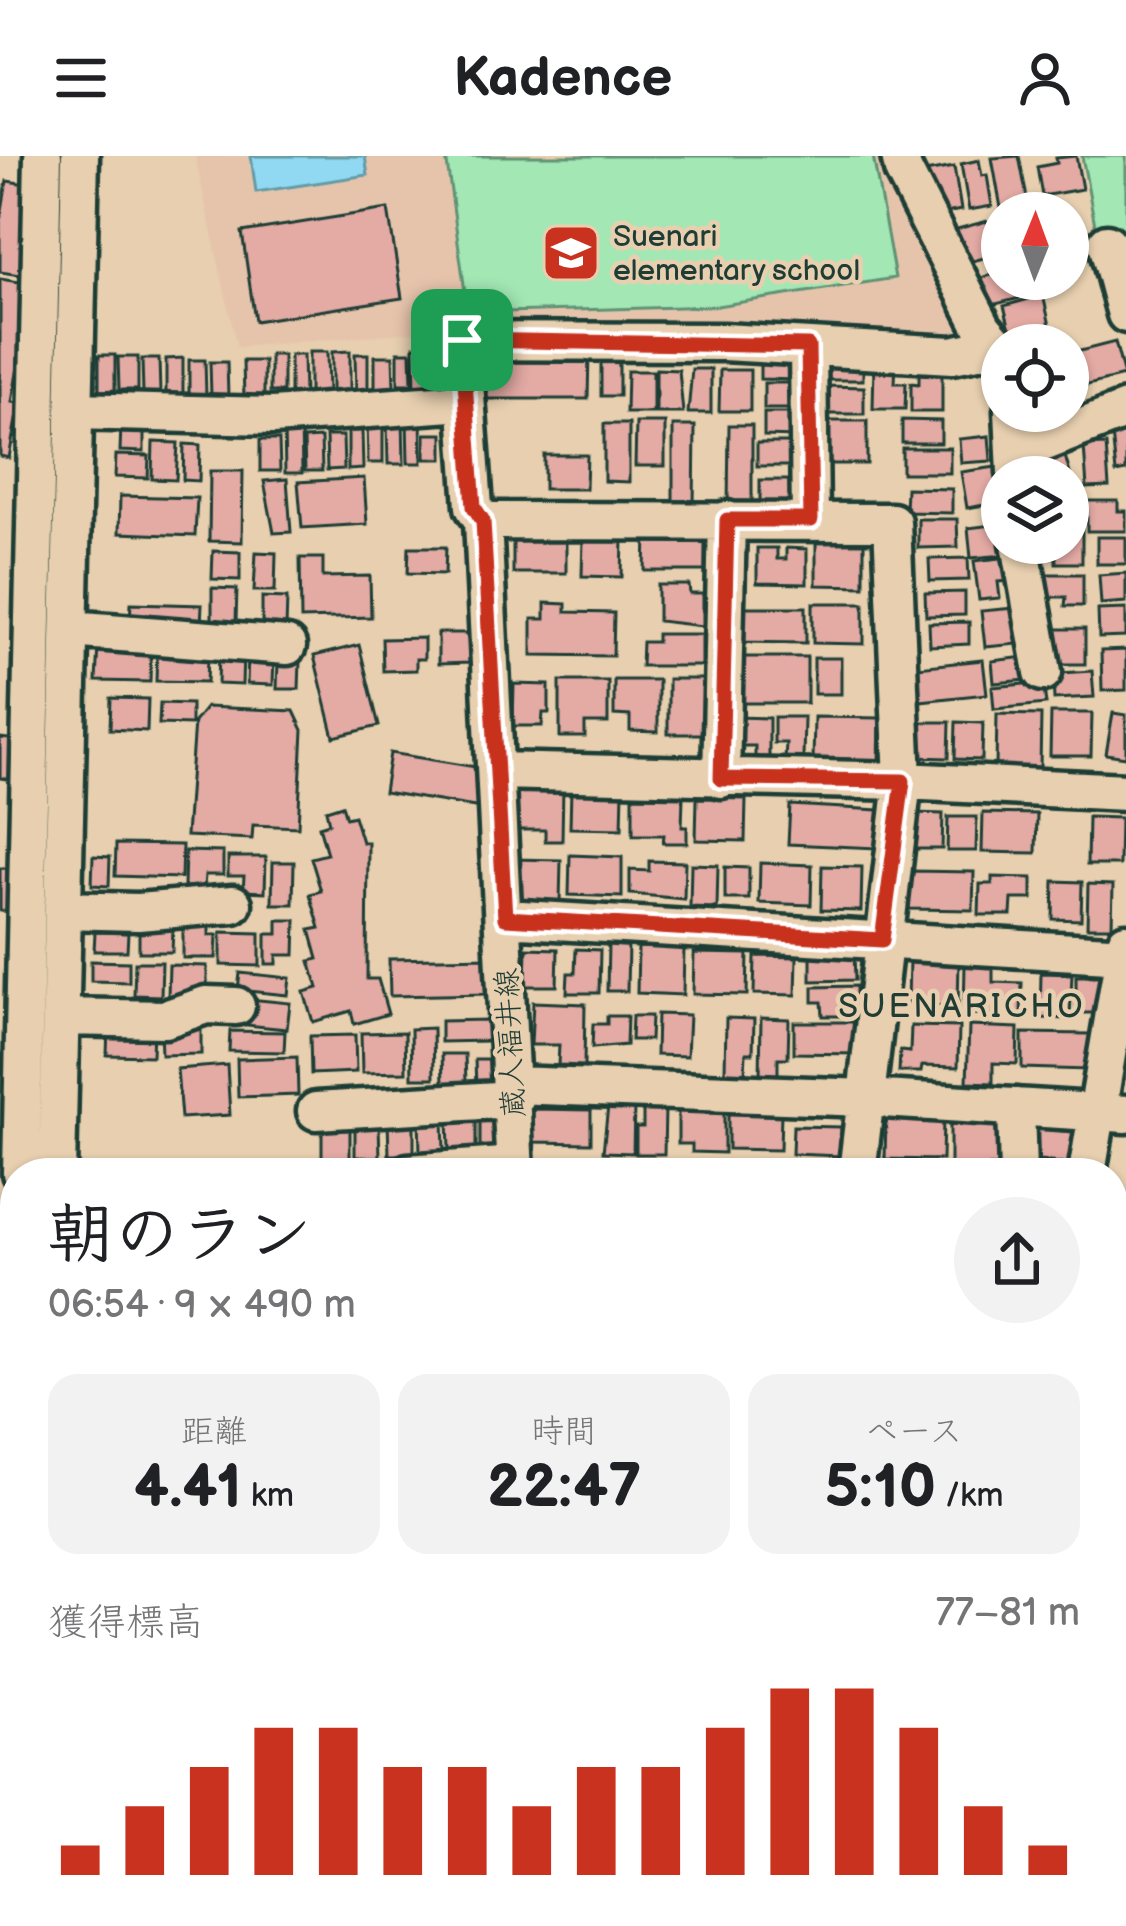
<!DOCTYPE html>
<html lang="ja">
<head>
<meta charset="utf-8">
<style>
  body { margin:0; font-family:"Balsamiq Sans","Klee One",sans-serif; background:#f2f2f2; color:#202124; height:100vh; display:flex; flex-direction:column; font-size:45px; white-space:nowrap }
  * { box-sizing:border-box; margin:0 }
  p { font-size:39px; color:#757577 }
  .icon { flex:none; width:66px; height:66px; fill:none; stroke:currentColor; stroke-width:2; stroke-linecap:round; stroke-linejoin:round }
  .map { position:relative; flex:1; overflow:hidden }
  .side { position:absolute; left:0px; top:1002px; width:1128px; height:768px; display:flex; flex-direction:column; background:#fff; border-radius:48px 48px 0 0; box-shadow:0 3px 9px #0004 }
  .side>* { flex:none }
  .needle { width:78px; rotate:1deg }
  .buttons { position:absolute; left:981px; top:36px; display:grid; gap:24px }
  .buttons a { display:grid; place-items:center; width:108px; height:108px; border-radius:50%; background:#fff; box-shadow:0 3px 9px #0004; font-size:60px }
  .pin { position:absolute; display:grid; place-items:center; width:102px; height:102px; color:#fff; margin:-51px; border-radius:24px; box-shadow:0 6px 18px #0006 }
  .round { display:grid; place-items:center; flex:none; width:126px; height:126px; border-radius:63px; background:#f2f2f2 }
  .summary { display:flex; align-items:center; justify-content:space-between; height:204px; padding:0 48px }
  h1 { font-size:66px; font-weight:800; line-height:90px }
  .stats { display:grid; grid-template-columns:repeat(3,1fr); gap:18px; height:204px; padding:12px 48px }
  .stats div { display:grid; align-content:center; border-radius:30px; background:#f2f2f2; text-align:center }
  .stats b { font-size:60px; font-weight:800 }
  .stats small { font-size:33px; font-weight:400 }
  .stats p { font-size:33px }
  .chart { height:336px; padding:24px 48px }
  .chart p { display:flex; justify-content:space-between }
  .chart svg { width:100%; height:216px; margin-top:12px; stroke:#c8321e; stroke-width:6 }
  header { display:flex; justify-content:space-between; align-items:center; height:156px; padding:0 48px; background:#fff; font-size:54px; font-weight:800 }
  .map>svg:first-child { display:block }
  .built { fill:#e6c4ac }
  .green { fill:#a2e7b4; stroke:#609274; stroke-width:3 }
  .water { fill:#91d9f2; stroke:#639ba6; stroke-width:3 }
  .building { fill:#e4aaa4; stroke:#1f3d34; stroke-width:3 }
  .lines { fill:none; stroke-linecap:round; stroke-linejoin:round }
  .minor-casing { stroke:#1f3d34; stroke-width:45 }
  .minor { stroke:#e7cfaf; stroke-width:36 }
  .route-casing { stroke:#fff; stroke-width:24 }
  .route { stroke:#c8321e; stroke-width:15 }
  .labels { text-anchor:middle; stroke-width:9; stroke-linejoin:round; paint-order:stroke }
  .poi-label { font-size:30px; fill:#1f3d34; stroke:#e7cfaf; text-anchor:start }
  .street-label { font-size:30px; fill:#1f3d34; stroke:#e7cfaf }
  .neighbourhood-label { font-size:33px; letter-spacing:3px; fill:#1f3d34; stroke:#e7cfaf }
</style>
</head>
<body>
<header><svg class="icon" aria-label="menu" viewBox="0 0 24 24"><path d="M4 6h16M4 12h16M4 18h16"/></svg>Kadence<svg class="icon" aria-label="person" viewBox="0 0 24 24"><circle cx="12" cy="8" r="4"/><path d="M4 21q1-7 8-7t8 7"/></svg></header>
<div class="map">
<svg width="1126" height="1770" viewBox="0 0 1126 1770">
  <rect width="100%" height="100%" fill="#e7cfaf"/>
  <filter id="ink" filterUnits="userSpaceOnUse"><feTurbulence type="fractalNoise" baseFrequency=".00833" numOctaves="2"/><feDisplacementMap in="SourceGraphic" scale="24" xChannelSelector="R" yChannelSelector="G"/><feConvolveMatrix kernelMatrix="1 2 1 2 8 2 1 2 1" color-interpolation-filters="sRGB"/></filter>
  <g filter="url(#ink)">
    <!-- built -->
    <path class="built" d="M195,0H882L886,23L975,188L458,172L237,191Z"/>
    <!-- green -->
    <path class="green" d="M446,0H873L895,122L717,150L468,157Z
      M1082,0H1126V80L1098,85Z"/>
    <!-- water -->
    <path class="water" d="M251,0H365L368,19L256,36Z"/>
    <!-- building -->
    <path class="building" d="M1019,0L1028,47L1001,52L992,2Z
      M1076,0L1082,33L1042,40L1037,11L1057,7L1056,2Z
      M979,4L982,20L987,19L992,50L969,54L961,8Z
      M954,11L961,54L936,59L925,16Z
      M7,25L33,29L28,120L0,116V66Z
      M388,53L402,142L255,165L242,76Z
      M987,65L995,99L962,108L953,74Z
      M1002,116V123H1036L1040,137L984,151L977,123Z
      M0,123L32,128L12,246L19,247L9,302L0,300Z
      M1043,139L1051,174L1013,184L1004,150Z
      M1115,186L1124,220L1076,232L1068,198Z
      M414,190H432L433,232L415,233Z
      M601,192L619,193V240H601Z
      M350,195V238H332V196Z
      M309,196H327L328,240H309Z
      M398,196H411L412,228H398Z
      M487,196L589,197L588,243H487Z
      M355,198H368V238L356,239Z
      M99,199H115V234L99,235Z
      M270,199H283V236H270Z
      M290,199H303L304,239H290Z
      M375,200H393L394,232H375Z
      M118,201H138V234H119Z
      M183,202V238H166V203Z
      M142,203H159L160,237H143Z
      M828,203L863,204V224H827Z
      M189,204H205L206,240L189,241Z
      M243,205H264V242L244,243Z
      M210,206H227L228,240H211Z
      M760,207H798V224L760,223Z
      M874,208H896L895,227H906L905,253H873Z
      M656,213L679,214L683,257H656Z
      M692,213H711V257H688Z
      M720,214H750V255H719Z
      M627,215H653V257H626Z
      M919,215H942V256H911V227L919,228Z
      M764,227H797V253H764Z
      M825,230L864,231V258H825Z
      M764,257H797V281L764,280Z
      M407,262H421L422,307H408Z
      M367,263H383V307H368Z
      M403,264L404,308H388L387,265Z
      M902,264L941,265V287H902Z
      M824,265H867V308H823Z
      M636,267H665V310H635Z
      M604,268H629V326L604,325Z
      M121,269H144V296L120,295Z
      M729,269H752V354H728Z
      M673,270H695L694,352L673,351Z
      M284,271H301L302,317H285Z
      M348,275H362L363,313L348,314Z
      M1126,275V315L1116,317L1112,277Z
      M425,278H443V303H425Z
      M326,280H343L344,313L327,314Z
      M989,280L991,305L961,307L959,283Z
      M321,282L322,315H305L304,283Z
      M260,284H279L280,315H260Z
      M153,286L178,287L176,324L152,323Z
      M757,287H793V310H757Z
      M184,288L200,289L199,325L183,324Z
      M1106,289L1109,331L1087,332L1084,290Z
      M902,292H950V317H902Z
      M1063,293L1071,321H1045L1044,315L1031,320L1026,305Z
      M116,299L149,300L148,322L115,321Z
      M544,299H587L586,333H544Z
      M996,311L1002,346L967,352L961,316Z
      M210,315H243L242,386L209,385Z
      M364,322L367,368L302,372L298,326Z
      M287,323L291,376L274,377L264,325Z
      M760,324H796V347H760Z
      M906,332L952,333V357L905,356Z
      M120,340L197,342L195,380L119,377Z
      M1087,345H1118V355H1126V375H1087Z
      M918,363H957L958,391L918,392Z
      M1001,368L1005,399L971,402L968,372Z
      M1068,370H1082V407H1056V401H1040V387H1068Z
      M513,379H566V417H513Z
      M646,379H705V415H645Z
      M1097,381H1126V408H1097Z
      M583,383H623L622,421L582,420Z
      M816,383H864V430L816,429Z
      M409,391H446L445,418L408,417Z
      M757,392H777V403H786V392L807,393V428L757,427Z
      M213,395L240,396V424L212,423Z
      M256,396L276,397L275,435H254Z
      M1010,401L1012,425L998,426L1000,442L979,444L974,405Z
      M300,402H323V421L370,420L371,461L301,463Z
      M968,402L969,424L930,425L929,403Z
      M1126,417V446L1101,448L1099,419Z
      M1044,418H1083V450H1065L1066,441H1044Z
      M658,429H689L690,438H703V470L658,465Z
      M212,432L237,433L236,466L212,465Z
      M965,436V459L926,460L925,437Z
      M262,441L287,442L286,473H262Z
      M131,447L202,449L201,468L130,466Z
      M545,447L566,448V456L614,457L613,500L532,499V463H545Z
      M813,447H864V488L813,487Z
      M735,451H806V487L735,486Z
      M1015,452L1018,488L985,491L981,455Z
      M1126,453V481L1099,482L1098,454Z
      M969,466V488L930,490L929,467Z
      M1056,473H1085V508H1056Z
      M438,477H471L472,507L438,508Z
      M657,478H702V510H641L642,486H657Z
      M424,482V503H416V514L383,515L382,483Z
      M98,489L151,491L150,526L96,525Z
      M359,489L379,570L334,581L314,500Z
      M157,492L208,500L207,526L156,525Z
      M1126,494V534L1102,535L1101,495Z
      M219,496L243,497L242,529L218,528Z
      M248,499L274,500L273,529L247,528Z
      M733,501H807V547H732Z
      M1025,501L1027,524L994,527L992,505Z
      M814,502H841V538H814Z
      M983,504L987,538L920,545L917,511Z
      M278,505H300L299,533H277Z
      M1092,515L1094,541L1054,543L1053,523H1062L1061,517Z
      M668,523H709L708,578H668Z
      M614,524H658V576L630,575V560L614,559Z
      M560,525H608V567H585V581H560Z
      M1035,527V533L1044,532L1046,548L994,553L992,531Z
      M514,528L549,529V557H543L542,570H513Z
      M111,542L148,543L147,575L110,573Z
      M160,547L191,548V569L159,568Z
      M206,551L294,555L303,574L298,671L253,669L252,683L186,680L194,566Z
      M1051,557H1092L1091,600H1050Z
      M1113,557L1126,559V601L1106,598Z
      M997,558L1041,559L1040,612L996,611Z
      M737,561L769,562V603H755V590H737Z
      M774,561H804L803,604H785L786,587H774Z
      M814,561L880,562L879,607H813Z
      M917,566H950L949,602L917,601Z
      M956,566L983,567L982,604L955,603Z
      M0,582L18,584L13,624L0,622Z
      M390,597L488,613L481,652L384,636Z
      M518,628L563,629L562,685H545V674H516Z
      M571,632L623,633L622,673L570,672Z
      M633,640L683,641L682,671H687V687H663L664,679H633Z
      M697,642L746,643L745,685L696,684Z
      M342,649L346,662L354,660L362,686H368L367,823H378L388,858L354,868L351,855L313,866L304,836L318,832L310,805L318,803L310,774L320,772L310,738L321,735L311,702L327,698L319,670L329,667L326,654Z
      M790,649L879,654L877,692L788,688Z
      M914,657L943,658L942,693H913Z
      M983,657L1037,658L1036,697L982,696Z
      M948,661H977L976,695H947Z
      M1088,661L1120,662L1119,709H1087Z
      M116,688L182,689L181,722L115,720Z
      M185,695L223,696V719H205L204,731H184Z
      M570,699L622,701V741L569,739Z
      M93,700L110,701L109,730L92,729Z
      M228,701H266L265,736L243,735L244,720H228Z
      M511,703L561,704L560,747L510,746Z
      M649,705L685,706L684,743L630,738V714L649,715Z
      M273,706H294L293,748H272Z
      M760,707L812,709L811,749L759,747Z
      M691,708L718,709L717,752L690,751Z
      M822,710L862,711L861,755L821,754Z
      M725,711L749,712V743H725Z
      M0,712L18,713L16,755H0Z
      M910,715L974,716L973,754L909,753Z
      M992,721L1032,722V743H1012L1011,759H979L980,728H992Z
      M1054,725L1082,726L1081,764L1053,763Z
      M1088,728L1113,729L1112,771H1087Z
      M278,764H296L295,799H277V808H266V778H278Z
      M183,767H209V779H217L216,802H183Z
      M139,772L173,773L172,796H139Z
      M95,776L128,777L127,795H94Z
      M221,776L260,777V810L221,809Z
      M608,787L628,788L627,835H607Z
      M638,791L684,792L683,839L637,837Z
      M527,792L558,793L557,830H526Z
      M576,793L600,794L599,837H567L568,817H575Z
      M694,797L748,798L747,839L693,838Z
      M854,797L855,824L811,825V798Z
      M755,800L797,801L796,839L754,838Z
      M490,801V838L390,840L389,803Z
      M909,803L959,804L958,850L908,849Z
      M91,805L129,806V826L91,825Z
      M135,806H162L161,840L134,839Z
      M965,808L993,809V826L1022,827L1021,859L964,858Z
      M169,809L207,810V833L198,841L168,840Z
      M240,817L290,822L288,839L238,834Z
      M1041,817L1072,818L1070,863L1040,862Z
      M1076,820H1101L1100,857H1076Z
      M856,830V845H840V860H823L822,846H813V831Z
      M249,843L290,847L287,873L246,869Z
      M533,846L585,848L584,910L558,909L559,889H531Z
      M657,858L689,859L687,900L656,899Z
      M607,860H627L626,889L592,892L593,868H607Z
      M632,860H651L650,884H631Z
      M726,862L754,863L753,897H746L745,917H725Z
      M761,862L789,863L788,902H778V922H760Z
      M487,864L488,885L441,886V865Z
      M794,866H856V898L794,897Z
      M911,870L959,871L958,911L922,910L921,916H899L900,895L910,896Z
      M969,870L1018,872L1017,908L993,907V927L967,926Z
      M108,871L153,872L152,900L107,899Z
      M433,872L434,922H412L411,873Z
      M160,873H201V898L161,899Z
      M230,875L285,876L284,896L229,895Z
      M405,876L406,916L362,917L361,877Z
      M1022,877L1090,878L1089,914L1022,912Z
      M355,879L356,916L311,918L310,880Z
      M442,898H465L466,927H443Z
      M297,901L298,939L238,941L237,903Z
      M475,904H501V931H476Z
      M227,909L230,959L181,962L177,913Z
      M608,950H634L633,997L603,996Z
      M533,953L591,954V987L533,986Z
      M643,953H665L664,998H636V971H643Z
      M678,953L724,954V997L692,996V988H678Z
      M728,955L781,956L780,994L728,993Z
      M507,960L508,991H480V961Z
      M448,961H476V995H449Z
      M443,963L444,995L420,996L419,964Z
      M886,963H943L942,1004L885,1003Z
      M414,964V999H389L388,965Z
      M950,968L1000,969L999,1011L950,1010Z
      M355,969H379L380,1001H355Z
      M793,970L841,971V1000L792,998Z
      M322,971H350V1003L322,1004Z
      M1033,972L1083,977L1080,1009L1030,1004Z
      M1113,1040H1126V1071H1113Z
      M1113,1094H1126V1149H1113Z
      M1113,1171H1126V1212H1113Z
      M1113,1259L1126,1260L1125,1298L1113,1297Z
      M1113,1321L1126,1322V1358H1113Z
      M1113,1578H1126V1627H1113Z
      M219,1755H265V1770H226V1763H219Z
      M314,1755H395L396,1770H314Z
      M864,1755H928L935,1770H870Z
      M962,1755H1009L1010,1756L968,1770Z
      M183,1757H212V1770H183Z
      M105,1758H141V1770H105Z
      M145,1758H179V1770H145Z"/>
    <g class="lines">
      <defs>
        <path id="minor" d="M900,0L903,14L983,172L1002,194
          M1107,87L1126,158
          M808,191L810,365
          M74,255L273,260L465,246
          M1013,255L1016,317
          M1015,298L1126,254
          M483,365L892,366L903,625L857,1017
          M1020,387L1043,516
          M70,473L287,490
          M498,615L903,625L1126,636
          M721,623L727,364
          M63,754L138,756L233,748
          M505,762L1126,799
          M61,861L165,863L206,849L236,850
          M513,929L867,942L1126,958
          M1016,951L1018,1017
          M316,955L514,943
          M21,1017L43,0
          M57,1017L80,0
          M408,1017L515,1009
          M515,1017L483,365L474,351L462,185L723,186L952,199L998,190
          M1087,1017L1126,786
          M1113,1236L1126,1237
          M1113,1543H1126
          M548,1755L550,1770
          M942,1755L948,1770
          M5,1770L15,1284
          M39,1770L40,1755
          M726,1770L761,1755
          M1071,1770L1106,1755"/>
      </defs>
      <!-- minor casing -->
      <use href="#minor" class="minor-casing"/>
      <!-- minor -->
      <use href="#minor" class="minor"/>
    </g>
  </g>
  <g class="lines" filter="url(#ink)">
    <defs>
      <path id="route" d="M462,184L808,190L811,364H727L721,623L903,625L882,784L505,762L483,365L474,351Z"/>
    </defs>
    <!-- route casing -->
    <use href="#route" class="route-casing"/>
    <!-- route -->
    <use href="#route" class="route"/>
  </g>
  <!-- icons -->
  <defs>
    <symbol id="school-square" viewBox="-11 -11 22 22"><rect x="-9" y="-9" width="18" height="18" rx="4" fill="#c8321e" stroke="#e7cfaf"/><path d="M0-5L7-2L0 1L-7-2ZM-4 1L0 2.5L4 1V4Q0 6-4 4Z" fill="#fff"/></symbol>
  </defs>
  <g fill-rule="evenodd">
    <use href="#school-square" x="538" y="64" width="66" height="66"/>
  </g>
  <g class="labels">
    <!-- poi labels -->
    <g class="poi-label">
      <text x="613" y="90">Suenari<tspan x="613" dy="34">elementary school</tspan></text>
    </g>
    <!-- street labels -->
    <g class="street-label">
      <text transform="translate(510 887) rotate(-93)" y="10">蔵人福井線</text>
    </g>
    <!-- neighbourhood labels -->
    <g class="neighbourhood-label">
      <text x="962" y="861">SUENARICHO</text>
    </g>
  </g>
</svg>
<div class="buttons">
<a><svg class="needle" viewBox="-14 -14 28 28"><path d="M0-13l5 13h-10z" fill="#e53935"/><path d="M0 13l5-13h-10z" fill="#757577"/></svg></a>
<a><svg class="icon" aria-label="locate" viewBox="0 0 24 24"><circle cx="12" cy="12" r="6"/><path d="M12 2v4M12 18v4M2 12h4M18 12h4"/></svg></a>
<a><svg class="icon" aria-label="layers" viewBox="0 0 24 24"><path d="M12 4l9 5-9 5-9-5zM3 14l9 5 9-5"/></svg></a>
</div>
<div class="pin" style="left:462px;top:184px;background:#1e9e55"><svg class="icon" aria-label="arrive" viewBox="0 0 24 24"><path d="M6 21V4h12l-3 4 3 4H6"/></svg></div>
<section class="side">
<div class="summary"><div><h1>朝のラン</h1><p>06:54 · 9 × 490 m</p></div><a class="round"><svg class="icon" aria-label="share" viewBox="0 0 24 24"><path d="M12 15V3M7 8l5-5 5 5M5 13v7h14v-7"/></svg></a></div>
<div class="stats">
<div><p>距離</p><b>4.41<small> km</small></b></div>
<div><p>時間</p><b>22:47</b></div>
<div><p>ペース</p><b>5:10<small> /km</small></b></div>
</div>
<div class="chart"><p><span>獲得標高</span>77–81 m</p>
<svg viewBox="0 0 160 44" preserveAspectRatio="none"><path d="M5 44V38M15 44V30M25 44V22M35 44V14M45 44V14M55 44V22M65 44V22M75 44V30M85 44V22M95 44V22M105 44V14M115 44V6M125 44V6M135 44V14M145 44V30M155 44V38"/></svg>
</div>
</section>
</div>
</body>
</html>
